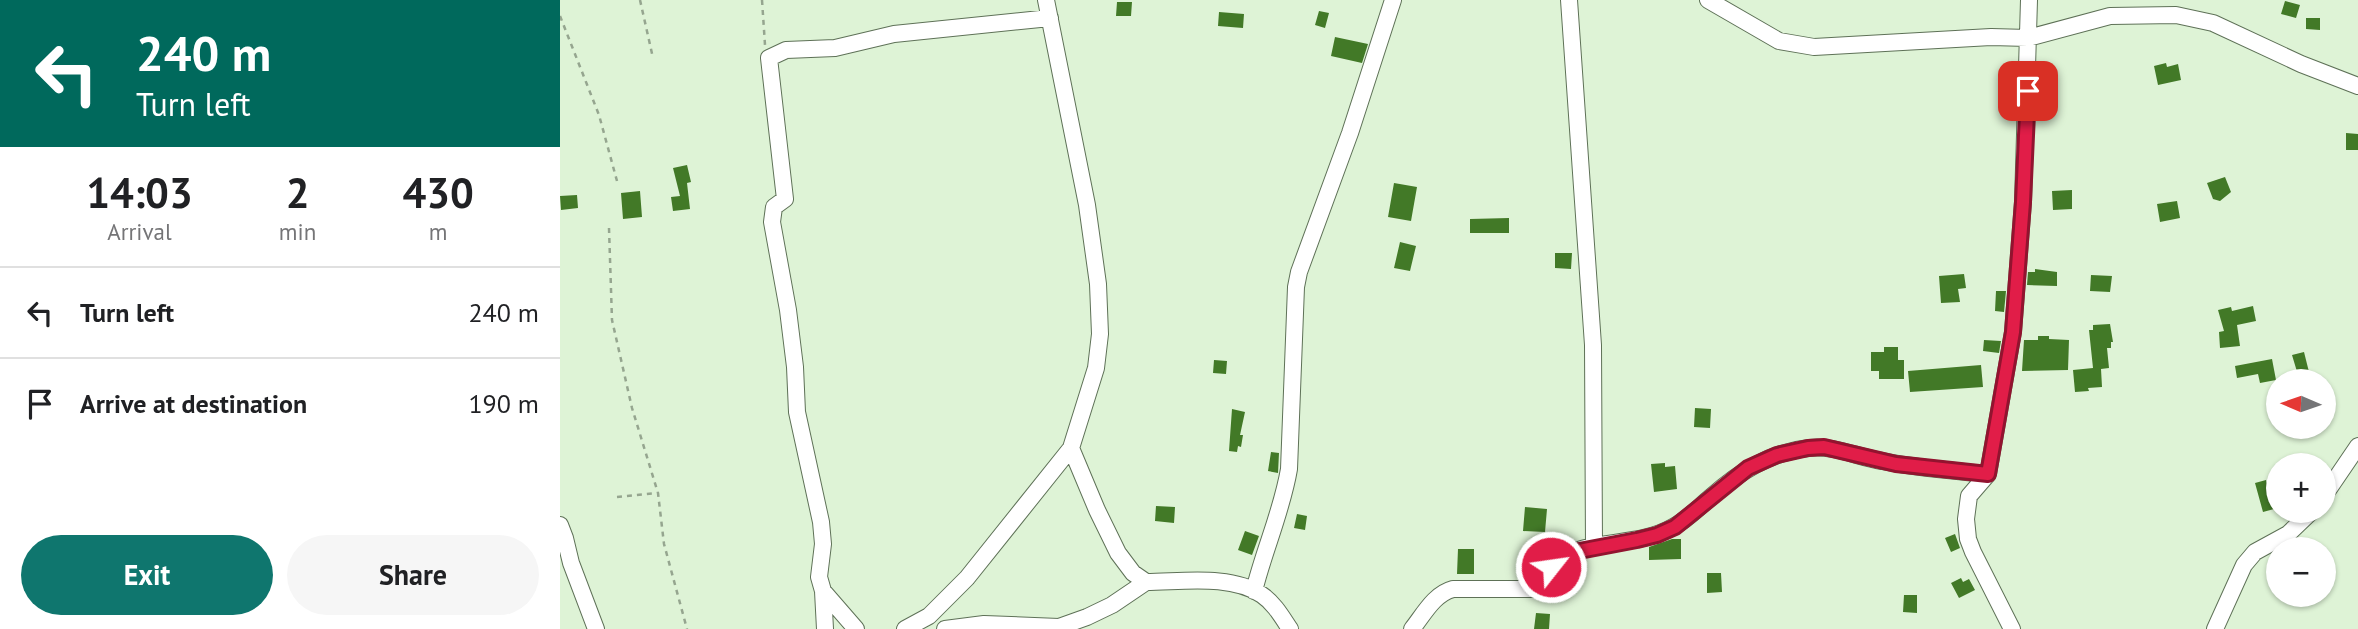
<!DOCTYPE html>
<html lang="en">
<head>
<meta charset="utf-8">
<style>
  :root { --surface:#fff; --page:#f6f6f6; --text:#202124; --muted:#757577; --line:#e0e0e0; --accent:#0f766e }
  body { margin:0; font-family:"PT Sans",sans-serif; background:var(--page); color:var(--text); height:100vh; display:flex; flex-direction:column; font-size:26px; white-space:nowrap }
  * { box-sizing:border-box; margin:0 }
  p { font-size:23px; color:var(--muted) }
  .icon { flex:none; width:38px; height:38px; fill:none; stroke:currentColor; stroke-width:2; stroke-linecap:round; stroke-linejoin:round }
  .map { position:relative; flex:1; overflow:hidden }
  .drawer { display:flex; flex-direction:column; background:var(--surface); width:560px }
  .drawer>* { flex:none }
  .top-card { background:#00695c; color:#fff; overflow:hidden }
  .needle { width:46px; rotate:272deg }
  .fabs { position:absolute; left:1706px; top:369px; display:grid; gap:14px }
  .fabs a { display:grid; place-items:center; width:70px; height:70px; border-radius:50%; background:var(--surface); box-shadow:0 2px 5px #0004; font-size:35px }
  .pin { position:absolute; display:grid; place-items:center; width:60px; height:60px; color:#fff; margin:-30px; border-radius:14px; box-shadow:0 4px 10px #0006 }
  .me { position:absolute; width:77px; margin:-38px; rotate:60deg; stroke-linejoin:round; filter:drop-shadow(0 0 5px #0008) }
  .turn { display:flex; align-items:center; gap:24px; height:147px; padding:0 21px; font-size:32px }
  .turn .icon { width:91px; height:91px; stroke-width:2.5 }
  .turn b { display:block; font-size:49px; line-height:60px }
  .eta { display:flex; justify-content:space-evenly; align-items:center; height:119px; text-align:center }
  .eta b { font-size:42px; font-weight:800; line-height:49px }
  .button { display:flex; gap:14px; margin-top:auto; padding:14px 21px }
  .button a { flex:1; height:80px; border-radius:42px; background:var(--accent); color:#fff; font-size:28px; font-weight:800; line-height:80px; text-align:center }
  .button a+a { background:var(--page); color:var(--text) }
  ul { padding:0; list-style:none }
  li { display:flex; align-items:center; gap:21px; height:91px; padding:0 21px; border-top:2px solid var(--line) }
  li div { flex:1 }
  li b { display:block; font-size:26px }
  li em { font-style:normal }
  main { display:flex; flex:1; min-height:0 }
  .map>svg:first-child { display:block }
  .building { fill:#427927 }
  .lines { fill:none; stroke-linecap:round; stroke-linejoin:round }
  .street-casing { stroke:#5e7157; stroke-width:18 }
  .path { stroke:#95a58f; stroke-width:2.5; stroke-dasharray:5 5; stroke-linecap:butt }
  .street { stroke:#fff; stroke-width:16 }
  .route-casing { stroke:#92132f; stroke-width:18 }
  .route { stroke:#e11d48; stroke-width:12 }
</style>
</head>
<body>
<main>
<section class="drawer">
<div class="top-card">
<div class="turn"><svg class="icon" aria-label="left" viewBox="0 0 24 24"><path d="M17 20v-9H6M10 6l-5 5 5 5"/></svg><div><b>240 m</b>Turn left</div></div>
</div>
<div class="eta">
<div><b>14:03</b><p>Arrival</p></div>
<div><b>2</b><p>min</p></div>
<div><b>430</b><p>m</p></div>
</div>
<ul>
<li><svg class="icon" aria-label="left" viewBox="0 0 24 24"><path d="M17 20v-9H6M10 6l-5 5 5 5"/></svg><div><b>Turn left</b></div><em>240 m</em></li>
<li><svg class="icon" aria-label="arrive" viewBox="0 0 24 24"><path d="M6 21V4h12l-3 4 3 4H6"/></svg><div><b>Arrive at destination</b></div><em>190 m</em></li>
</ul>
<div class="button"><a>Exit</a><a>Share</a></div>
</section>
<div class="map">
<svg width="1798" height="629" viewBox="0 0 1798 629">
  <rect width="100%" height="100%" fill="#def3d6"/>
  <!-- building -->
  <path class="building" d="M1725,1L1740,5L1736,18L1721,14Z
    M557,2H572L571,16H556Z
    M759,11L769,13L765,28L755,25Z
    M659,12L684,14L683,28L658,26Z
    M1746,18H1760V30L1746,29Z
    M775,37L808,44L802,63L771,56Z
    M1606,63L1607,67L1618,64L1621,80L1598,85L1594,66Z
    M1786,133L1798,134V150H1786Z
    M127,165L131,182L127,183L130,209L113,211L111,197L120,196L113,168Z
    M1665,177L1671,192L1660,201L1653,199L1647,183Z
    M834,183L857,187L851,221L828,217Z
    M1512,190V209L1493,210L1492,191Z
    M80,191L82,217L63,219L61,193Z
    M17,195L18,208L1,210L0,196Z
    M1617,201L1620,218L1600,222L1597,204Z
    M949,218V233H910V219Z
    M840,242L856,246L850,271L834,268Z
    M995,253H1012L1011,269L995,268Z
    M1475,269L1497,272V286L1467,285L1468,272H1475Z
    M1404,274L1406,288L1398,289L1400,302L1381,303L1379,276Z
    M1531,275L1552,276L1550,292L1530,291Z
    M1436,291H1446L1444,312L1435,311Z
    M1693,306L1696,321L1677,325L1680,346L1660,348L1659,332L1664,331L1658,310L1671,307L1672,311Z
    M1550,324L1553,342H1551V348H1547L1549,368L1541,369L1542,387L1528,388L1529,391L1515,392L1513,370L1533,368L1529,330H1533V325Z
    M1478,336H1489V339L1509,340L1508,370L1462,371L1464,340H1478Z
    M1424,340L1441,341L1439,353L1423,351Z
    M1324,347H1338V360H1344V379H1319V371H1311V352H1324Z
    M1744,352L1749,372L1738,375L1732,355Z
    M1712,359L1716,380L1700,383L1698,374L1677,378L1675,366Z
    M654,360L667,361L666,374L653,373Z
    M1421,365L1423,387L1350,392L1348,371Z
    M1135,408L1151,409L1150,428L1134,427Z
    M672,409L685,412L680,435H683L681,447L678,446L677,452L669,451Z
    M711,452L719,453L718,473L708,471Z
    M1105,463V467L1115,466L1117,489L1094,492L1091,464Z
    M1706,480L1714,509L1703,512L1695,483Z
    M596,506L615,507L614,523L595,521Z
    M965,507L987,509L985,532L963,531Z
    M737,514L747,516L745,530L734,528Z
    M685,531L699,536L692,555L678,550Z
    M1395,534L1400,548L1391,552L1385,538Z
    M1112,539H1121V559L1089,560V547Z
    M898,549H914V574H897Z
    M1147,573H1161L1162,592L1147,593Z
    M1401,578L1403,582L1409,579L1415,590L1399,598L1391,583Z
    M1344,595H1357V613L1343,612Z
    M976,613L990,614L989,629H974Z"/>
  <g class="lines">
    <defs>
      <path id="street" d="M486,0L527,205L538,284L540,334L536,368L511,448L537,510L558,553L573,573L586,582C622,582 671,574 702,595C714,603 722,617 730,629
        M1009,0L1033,345L1034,547
        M1148,0L1219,41L1254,47L1431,37L1468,38L1550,16L1616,15L1653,23L1741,64L1798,86
        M1764,496L1798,446
        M0,525L5,538L11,563L36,629
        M263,591L265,629
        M694,591C704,550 722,511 729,469L736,287L739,272L790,133L833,0
        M296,629L263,591L259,577L263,544L261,522L237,412L235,367L228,310L212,222L214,207L225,199L209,58L226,50L275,48L334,34L490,18
        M345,629L369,616L407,578L511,448
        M385,629L424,624L499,627L527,617L552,605L586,582
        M852,629C864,614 874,594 893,589H973C988,583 990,563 1006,555C1039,539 1080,546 1113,527C1127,520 1139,507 1151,497C1179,472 1210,452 1249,448C1274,445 1297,457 1322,461C1357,468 1392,471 1428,474
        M1452,629L1413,552L1408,539L1406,519L1409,496L1428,474L1453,332L1463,202L1469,0
        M1655,629L1684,565L1695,552L1728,534L1752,511"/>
    </defs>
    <!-- street casing -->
    <use href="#street" class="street-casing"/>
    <!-- path -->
    <path class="path" d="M80,0L93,58
      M202,0L205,45
      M0,16L39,115L57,181
      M49,228L52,320L72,408L98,493
      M57,497L98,493L104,544L127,629"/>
    <!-- street -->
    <use href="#street" class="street"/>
  </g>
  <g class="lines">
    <defs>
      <path id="route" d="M991,567L1004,556L1014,552L1077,540L1097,535L1115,527L1188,468L1217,455L1248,448L1264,447L1336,464L1428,474L1453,332L1463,202L1468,91"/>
    </defs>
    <!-- route casing -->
    <use href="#route" class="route-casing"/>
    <!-- route -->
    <use href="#route" class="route"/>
  </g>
</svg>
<div class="fabs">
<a><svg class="needle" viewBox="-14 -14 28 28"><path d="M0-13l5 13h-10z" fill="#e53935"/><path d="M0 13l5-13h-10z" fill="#757577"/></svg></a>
<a>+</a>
<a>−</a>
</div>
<div class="pin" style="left:1468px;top:91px;background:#d93025"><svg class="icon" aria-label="arrive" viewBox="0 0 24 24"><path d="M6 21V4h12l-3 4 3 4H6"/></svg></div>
<svg class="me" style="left:991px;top:567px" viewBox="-20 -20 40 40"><circle r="17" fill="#e11d48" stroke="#fff" stroke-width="3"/><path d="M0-11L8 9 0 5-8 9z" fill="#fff"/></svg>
</div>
</main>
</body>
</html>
